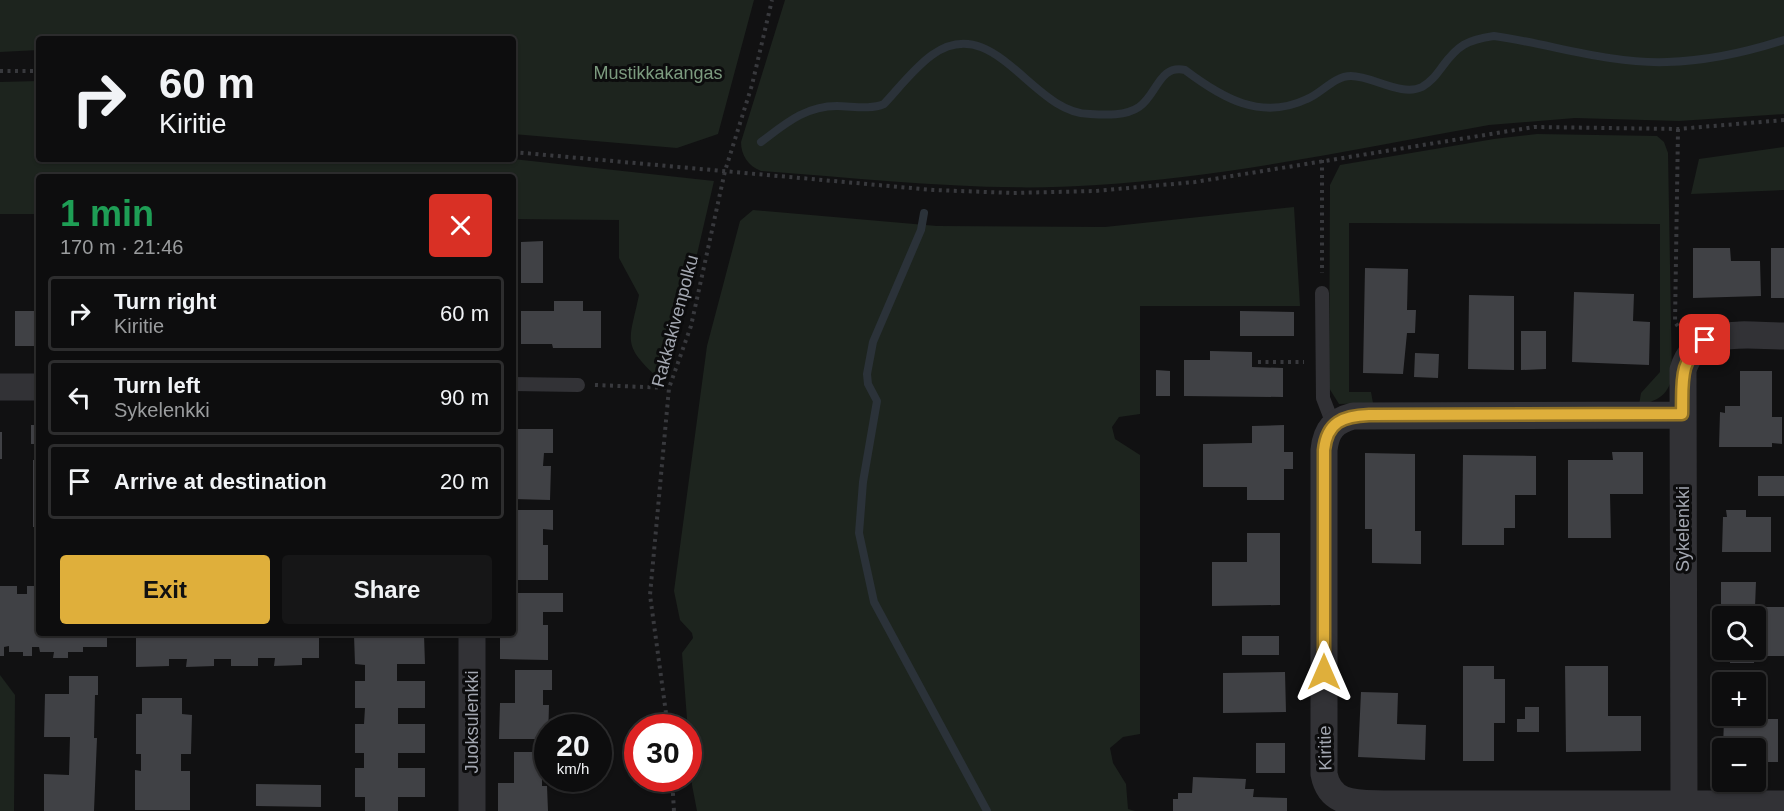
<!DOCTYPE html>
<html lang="en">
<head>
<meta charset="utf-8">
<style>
  :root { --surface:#0d0d0e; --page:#161617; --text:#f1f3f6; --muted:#9a9c9e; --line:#2d2d2e; --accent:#dfaf3b }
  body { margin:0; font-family:Arial,sans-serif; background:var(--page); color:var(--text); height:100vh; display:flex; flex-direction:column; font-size:22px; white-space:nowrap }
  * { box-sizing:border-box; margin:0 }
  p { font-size:20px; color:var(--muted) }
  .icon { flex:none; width:33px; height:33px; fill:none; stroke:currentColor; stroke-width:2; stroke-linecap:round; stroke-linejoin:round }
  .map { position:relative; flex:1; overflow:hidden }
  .side { position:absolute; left:36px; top:174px; width:480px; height:462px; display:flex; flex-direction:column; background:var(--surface); border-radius:6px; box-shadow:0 2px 4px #0004,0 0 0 2px var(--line) }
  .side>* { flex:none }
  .top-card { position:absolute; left:36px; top:36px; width:480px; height:126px; border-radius:6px; box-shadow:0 2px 4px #0004,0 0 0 2px var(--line); background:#0d0d0e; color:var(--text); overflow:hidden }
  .tools { position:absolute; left:1712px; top:606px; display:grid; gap:12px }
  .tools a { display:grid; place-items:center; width:54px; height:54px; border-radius:6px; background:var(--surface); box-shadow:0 2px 4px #0004,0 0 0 2px var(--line); font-size:30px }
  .speed { position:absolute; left:534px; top:714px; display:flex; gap:12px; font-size:30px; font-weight:700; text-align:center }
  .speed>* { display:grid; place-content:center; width:78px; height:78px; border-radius:50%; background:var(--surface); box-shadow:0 2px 4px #0004,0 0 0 2px var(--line); line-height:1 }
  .speed small { font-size:15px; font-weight:400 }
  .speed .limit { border:9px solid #d22; background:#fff; color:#111 }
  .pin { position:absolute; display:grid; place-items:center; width:51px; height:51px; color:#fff; margin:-26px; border-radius:12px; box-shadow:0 3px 9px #0006 }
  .me { position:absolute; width:66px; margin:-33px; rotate:0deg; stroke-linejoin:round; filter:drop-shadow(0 0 4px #0008) }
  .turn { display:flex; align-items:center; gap:21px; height:126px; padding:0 24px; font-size:27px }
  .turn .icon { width:78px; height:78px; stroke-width:2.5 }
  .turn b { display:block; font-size:42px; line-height:51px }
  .round { display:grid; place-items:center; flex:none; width:63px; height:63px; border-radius:6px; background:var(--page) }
  .head { display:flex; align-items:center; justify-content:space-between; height:102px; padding:0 24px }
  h1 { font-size:36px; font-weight:700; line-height:45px; color:#1e9e55 }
  .cta { display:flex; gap:12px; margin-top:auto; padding:12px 24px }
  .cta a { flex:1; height:69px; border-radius:6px; background:var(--accent); color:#111; font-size:24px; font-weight:700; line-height:69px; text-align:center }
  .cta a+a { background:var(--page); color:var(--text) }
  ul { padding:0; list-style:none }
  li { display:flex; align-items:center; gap:18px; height:75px; margin:0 12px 9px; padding:0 12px; border:3px solid var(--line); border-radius:6px }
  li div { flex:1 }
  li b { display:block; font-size:22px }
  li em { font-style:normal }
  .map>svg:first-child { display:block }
  .green { fill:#1d241e }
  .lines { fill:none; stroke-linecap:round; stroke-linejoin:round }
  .stream { stroke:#2b3239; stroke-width:8 }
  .building { fill:#404145 }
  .path { stroke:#38393d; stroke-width:4; stroke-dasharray:3 4.5; stroke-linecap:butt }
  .lane { stroke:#323236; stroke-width:14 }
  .street { stroke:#323236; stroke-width:27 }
  .route-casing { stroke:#917226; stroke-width:15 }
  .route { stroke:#dfaf3b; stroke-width:10 }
  .labels { text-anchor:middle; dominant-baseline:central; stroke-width:6; stroke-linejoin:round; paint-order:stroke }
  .park-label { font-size:18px; fill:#7c9b7f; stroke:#0c0c0d }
  .street-label { font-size:18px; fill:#a3a7b1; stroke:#0c0c0d }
</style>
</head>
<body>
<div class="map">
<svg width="1784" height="811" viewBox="0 0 1784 811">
  <rect width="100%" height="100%" fill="#111112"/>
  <!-- green -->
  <path class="green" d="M0,0H754L718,134L677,148L513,134V39H39V50L0,52Z
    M785,0H1784V114L1679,121L1575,118L1489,125C1359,148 1229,177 1097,185C986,193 872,179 761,171C748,166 741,155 741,142Z
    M39,81V159H513L714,181L676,345L660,380C621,344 629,343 639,295L619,258V220L513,219V177H39V214H0V82Z
    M1537,134L1657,136L1664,142L1668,153L1672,378C1667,396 1657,401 1639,405L1641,393L1660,372V224L1349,223V392H1371L1373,403L1339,404L1329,388L1330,185L1340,165L1494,139Z
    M1784,147V190L1691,194L1699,159Z
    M1294,207L1300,306H1140V414L1119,417L1112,427L1115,439L1140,455V734L1123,737L1110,748L1113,763L1126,784L1128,809L1135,811H697L692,785L682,653L693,638L692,633L680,620L674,591L707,346L740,221L753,210L937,226L1105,227Z
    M0,675L15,695L14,811H0Z"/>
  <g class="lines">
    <!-- stream -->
    <path class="stream" d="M761,142C785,124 805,106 837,106C852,106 870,110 884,104C899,88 914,68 932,55C995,10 1032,114 1090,114C1106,115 1126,116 1139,107C1157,95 1159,64 1185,70C1222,98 1261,121 1307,99C1322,93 1334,76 1351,76C1373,76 1401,97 1422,87C1431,82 1436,75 1442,67C1458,45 1467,40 1494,36C1551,44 1609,64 1667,62C1706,61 1747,52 1784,40
      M924,213L921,230L873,342L867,374L868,384L877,401L863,482L859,533L874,602L987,811"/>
  </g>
  <!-- building -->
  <path class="building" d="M543,241V283H521V242Z
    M1693,248H1730L1731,261H1760L1761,296L1693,298Z
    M1771,248H1784V298H1771Z
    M1365,268L1408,269L1407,310H1416L1415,333H1407L1403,374L1363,373Z
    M1574,292L1634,294L1633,321L1650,322L1649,365L1572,362Z
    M1469,295L1514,296V370L1468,369Z
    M554,301H583V311H601V348H553L552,344H521V311H554Z
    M15,311H39V346H15Z
    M1240,311L1294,312V336H1240Z
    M1521,331H1546V369L1521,370Z
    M1210,351L1252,352V367L1283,368V397L1184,396V360H1210Z
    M1415,353L1439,354L1438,378L1414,377Z
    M1156,370L1170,371V396H1156Z
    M1740,371H1772V417H1782V444L1772,443V447H1719L1720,412L1725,413V406H1740Z
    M31,425H39V444H31Z
    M1284,425V452H1293V469H1284V500H1247V487H1203V444L1252,443V426Z
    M516,429H553V453H544L543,466H551L550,500L513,499Z
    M0,432H2V459H0Z
    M1612,452H1643V494H1610L1611,538H1568V460H1613Z
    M1365,453L1415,454V531H1421V564L1372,563V529H1365Z
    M1463,455L1536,456V495H1515V528H1504V545H1462Z
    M33,460H39V527H33Z
    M1758,476H1784V496H1758Z
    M514,510H553V530L543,529V545H548V580H513Z
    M1726,510H1746V517H1771V552H1722L1723,517H1727Z
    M1247,533H1280V605L1212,606V562H1247Z
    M1721,582H1756L1755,607H1784V656H1754V663H1730L1729,650H1755V616H1721Z
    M0,586H17V594H27V586H39V633H107V647H83V652H68V658H53L54,652H40L39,647H32V656H23V652H9V646L4,647V656H0Z
    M514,593H563V612H543V625H548V660L500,659V633H513Z
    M136,633H319V658H302V665L274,666L275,658H258V666H231V659H214V666L186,667L187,659H169V666L136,667Z
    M363,633L424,635L425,664H397V681H425V708H398V724H425V753H398V768H425V797H398V811H365V797H355V768H364V753H355V724H364L365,708H355V681H365V665L355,664L354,635H363Z
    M1242,636H1279V655H1242Z
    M1463,666H1494V679H1505V723H1494V761H1463Z
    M1565,666H1608V716H1641V751L1566,752Z
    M515,670H552V690H543V705H549L548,739H499L500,703H515Z
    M1285,672L1286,712L1223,713V673Z
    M69,676H98V695H95L94,738H97L94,811H44V774L69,775L70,737H44L45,694H69Z
    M1361,692L1398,693L1397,724L1426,725L1425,760L1358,757Z
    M142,698H182V714L192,715L191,754H181V771H190V810H135V770L141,771V754H136V714H142Z
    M1525,707H1539V732H1517V719H1525Z
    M1755,707H1762V719H1778V762H1755V748H1723L1724,719L1755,716Z
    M1256,743H1285V773H1256Z
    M514,752H548V774H542V786H547L548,811H498V783H514Z
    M1193,777L1246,779L1245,789H1254L1253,797L1287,798V811H1173V799H1178V793H1192Z
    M256,784L321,785V807L256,806Z"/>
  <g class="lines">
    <!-- path -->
    <path class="path" d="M0,71H39
      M1678,129L1675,322L1679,328
      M513,152L933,190L1013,193L1095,191L1195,182L1534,127L1678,129L1784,120
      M1322,160V273
      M1258,362H1304
      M595,385L669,388
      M668,728L650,595L669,388L691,326L725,171L752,85L772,0
      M672,778L674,811"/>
    <!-- lane -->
    <path class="lane" d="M1322,293L1323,398L1333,424
      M513,384L578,385"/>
    <!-- street -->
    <path class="street" d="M0,387H39
      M1384,804C1358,803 1330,806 1324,774V450C1326,430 1334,421 1353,416L1682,415
      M1684,806L1683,370C1696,325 1747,336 1784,336
      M472,811V633
      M1384,811V804H1784"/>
  </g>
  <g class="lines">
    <defs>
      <path id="route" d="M1324,672V450C1327,422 1343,416 1369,415L1682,414C1683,382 1678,362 1705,340"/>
    </defs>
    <!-- route casing -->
    <use href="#route" class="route-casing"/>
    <!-- route -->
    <use href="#route" class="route"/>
  </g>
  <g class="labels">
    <!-- park labels -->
    <g class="park-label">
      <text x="658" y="73">Mustikkakangas</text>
    </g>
    <!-- street labels -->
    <g class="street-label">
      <text transform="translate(675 321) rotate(-75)">Rakkakivenpolku</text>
      <text transform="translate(1683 529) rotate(-90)">Sykelenkki</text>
      <text transform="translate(472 722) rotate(-90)">Juoksulenkki</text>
      <text transform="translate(1325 748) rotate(-91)">Kiritie</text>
    </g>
  </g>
</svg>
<div class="tools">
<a><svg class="icon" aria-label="search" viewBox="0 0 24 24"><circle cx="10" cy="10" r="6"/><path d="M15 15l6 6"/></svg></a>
<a>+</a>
<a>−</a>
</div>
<div class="speed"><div>20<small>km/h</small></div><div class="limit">30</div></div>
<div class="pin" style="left:1705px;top:340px;background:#d93025"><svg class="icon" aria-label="arrive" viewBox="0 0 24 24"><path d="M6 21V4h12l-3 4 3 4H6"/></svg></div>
<svg class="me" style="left:1324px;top:672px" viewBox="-20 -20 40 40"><path d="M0-17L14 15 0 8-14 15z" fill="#dfaf3b" stroke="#fff" stroke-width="4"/></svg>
<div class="top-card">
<div class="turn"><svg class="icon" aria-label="right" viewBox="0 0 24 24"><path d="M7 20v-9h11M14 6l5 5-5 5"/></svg><div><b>60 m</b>Kiritie</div></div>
</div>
<section class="side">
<div class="head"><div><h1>1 min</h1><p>170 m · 21:46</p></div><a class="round" style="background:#d93025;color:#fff"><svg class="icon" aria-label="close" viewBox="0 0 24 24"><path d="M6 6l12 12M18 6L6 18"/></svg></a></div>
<ul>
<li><svg class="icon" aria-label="right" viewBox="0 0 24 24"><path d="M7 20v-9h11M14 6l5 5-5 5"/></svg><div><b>Turn right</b><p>Kiritie</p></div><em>60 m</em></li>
<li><svg class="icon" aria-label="left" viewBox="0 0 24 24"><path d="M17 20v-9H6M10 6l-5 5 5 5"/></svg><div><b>Turn left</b><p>Sykelenkki</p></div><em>90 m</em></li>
<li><svg class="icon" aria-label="arrive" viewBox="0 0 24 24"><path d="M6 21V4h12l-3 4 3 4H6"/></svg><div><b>Arrive at destination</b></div><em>20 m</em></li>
</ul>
<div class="cta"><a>Exit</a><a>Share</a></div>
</section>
</div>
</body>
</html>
